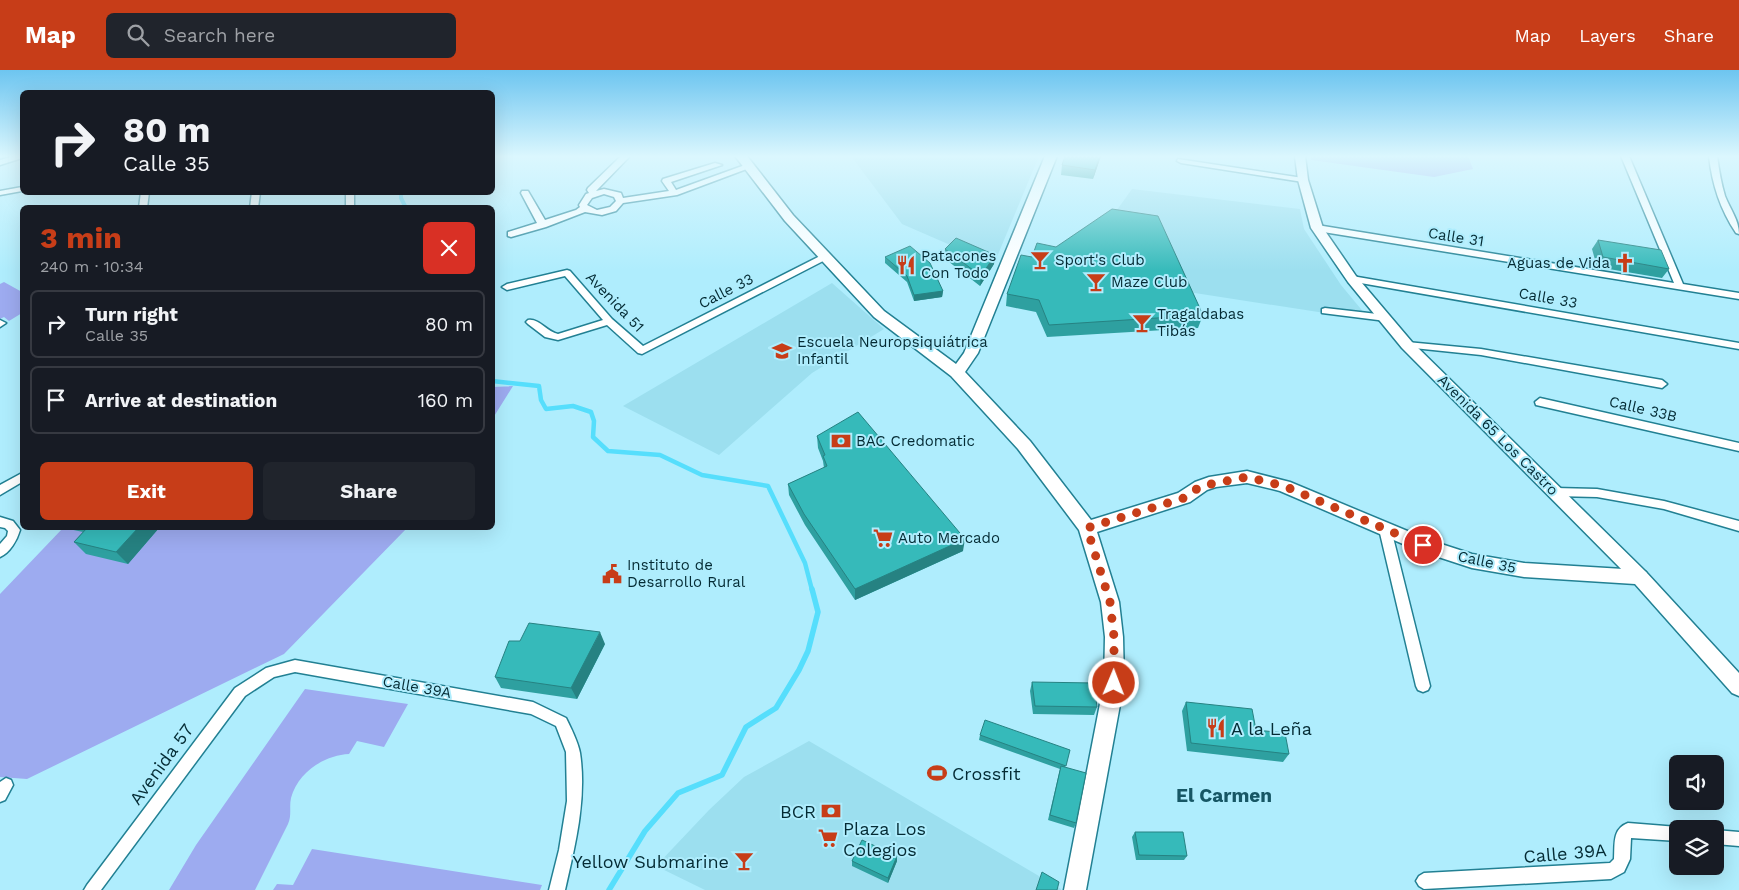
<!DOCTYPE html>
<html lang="en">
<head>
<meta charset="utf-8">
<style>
  :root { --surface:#171b24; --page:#20242c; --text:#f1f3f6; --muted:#9ea1a6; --line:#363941; --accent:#c73d18 }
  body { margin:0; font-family:"Work Sans",sans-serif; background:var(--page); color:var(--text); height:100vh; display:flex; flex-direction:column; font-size:19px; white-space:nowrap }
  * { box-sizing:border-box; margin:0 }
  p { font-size:16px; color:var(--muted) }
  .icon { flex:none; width:28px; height:28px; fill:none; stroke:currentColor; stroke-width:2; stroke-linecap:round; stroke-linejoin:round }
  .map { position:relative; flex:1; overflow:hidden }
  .details { position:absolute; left:20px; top:135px; width:475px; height:325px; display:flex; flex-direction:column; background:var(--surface); border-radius:8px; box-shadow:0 5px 20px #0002 }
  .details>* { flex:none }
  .top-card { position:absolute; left:20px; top:20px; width:475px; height:105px; border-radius:8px; box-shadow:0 5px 20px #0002; background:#171b24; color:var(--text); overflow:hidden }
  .buttons { position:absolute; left:1669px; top:685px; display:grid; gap:10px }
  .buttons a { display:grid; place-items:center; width:55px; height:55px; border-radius:8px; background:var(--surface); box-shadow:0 5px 20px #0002; font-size:25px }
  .pin { position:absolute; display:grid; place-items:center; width:42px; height:42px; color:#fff; margin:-21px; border:2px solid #fff; border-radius:50%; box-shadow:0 1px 5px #0007 }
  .me { position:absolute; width:55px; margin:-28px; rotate:1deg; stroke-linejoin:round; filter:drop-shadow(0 0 4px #0008) }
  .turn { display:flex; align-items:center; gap:18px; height:105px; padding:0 20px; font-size:22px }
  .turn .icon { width:65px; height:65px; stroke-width:2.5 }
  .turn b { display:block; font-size:35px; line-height:42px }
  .round { display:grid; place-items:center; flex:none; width:52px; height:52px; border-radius:8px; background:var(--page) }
  .summary { display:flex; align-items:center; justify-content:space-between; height:85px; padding:0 20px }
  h1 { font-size:30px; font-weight:700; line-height:38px; color:var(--accent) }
  .button { display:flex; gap:10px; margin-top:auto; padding:10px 20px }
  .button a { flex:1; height:58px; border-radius:8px; background:var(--accent); color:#fff; font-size:20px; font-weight:700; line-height:58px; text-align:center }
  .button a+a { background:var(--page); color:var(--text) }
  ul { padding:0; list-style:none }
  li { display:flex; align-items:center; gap:15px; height:68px; margin:0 10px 8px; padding:0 10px; border:2px solid var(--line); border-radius:8px }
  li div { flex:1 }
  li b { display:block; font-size:19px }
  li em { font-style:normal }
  header { display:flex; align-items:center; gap:30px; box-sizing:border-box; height:70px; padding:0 25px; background:var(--accent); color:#fff }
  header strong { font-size:24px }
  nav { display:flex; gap:28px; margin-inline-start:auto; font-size:18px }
  .search { width:350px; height:45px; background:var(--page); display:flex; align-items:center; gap:12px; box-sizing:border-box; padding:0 18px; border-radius:8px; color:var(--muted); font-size:19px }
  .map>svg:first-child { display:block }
  .built { fill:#9cdfef }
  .green { fill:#9dabf0 }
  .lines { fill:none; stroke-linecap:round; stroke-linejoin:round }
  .stream-far2 { stroke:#56defc; stroke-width:4 }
  .stream-far1 { stroke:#56defc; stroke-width:4.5 }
  .stream { stroke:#56defc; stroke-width:5.5 }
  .minor-casing { stroke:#228093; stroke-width:3 }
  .tertiary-casing { stroke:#228093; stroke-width:3 }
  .secondary-casing { stroke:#228093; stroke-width:3 }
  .minor { fill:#fff; fill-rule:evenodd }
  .tertiary { fill:#fff; fill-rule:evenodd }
  .secondary { fill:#fff; fill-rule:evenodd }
  .wall { fill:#2ea0a0 }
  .shaded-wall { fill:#268282 }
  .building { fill:#36baba; stroke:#268282 }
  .route { stroke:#c73d18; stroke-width:9; stroke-dasharray:0 16.2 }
  .labels { text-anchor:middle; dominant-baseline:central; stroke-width:4; stroke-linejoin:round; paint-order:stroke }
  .street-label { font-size:15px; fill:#042b34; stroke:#afedfd }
  .poi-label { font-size:15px; fill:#042b34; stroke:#afedfd; text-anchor:start }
  .near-poi-label { font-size:18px; fill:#042b34; stroke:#afedfd; text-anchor:start }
  .near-street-label { font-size:18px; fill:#042b34; stroke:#afedfd }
  .near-neighbourhood-label { font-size:19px; font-weight:bold; fill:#175765; stroke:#afedfd }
</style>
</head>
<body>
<header>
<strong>Map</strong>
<div class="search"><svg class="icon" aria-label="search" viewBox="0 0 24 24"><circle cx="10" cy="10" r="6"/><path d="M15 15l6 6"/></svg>Search here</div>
<nav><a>Map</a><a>Layers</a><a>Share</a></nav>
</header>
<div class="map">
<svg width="1739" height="820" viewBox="0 0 1739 820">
  <rect width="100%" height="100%" fill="#afedfd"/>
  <!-- built -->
  <path class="built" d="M851,86H1039L994,194L902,154Z
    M1132,119L1300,139L1304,159L1341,215L1370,250L1182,221L1109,151Z
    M832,213L884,259L812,303L719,385L623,336Z
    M809,671L1061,819V820H705L656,796L709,740L744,707Z"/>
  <!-- green -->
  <path class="green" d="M1311,86H1468L1473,99L1434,107L1311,90Z
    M4,212L22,222V243L9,251L4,247L0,249V214Z
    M513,316L493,348V317Z
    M63,458H407L284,584L27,709L0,707V524Z
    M305,619L408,634L384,677L357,671L349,684C325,685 298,702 291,728C289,737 292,745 288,754C277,776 266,798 255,820H169L196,775Z
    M312,779L542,815L540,820H273L277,814L293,815Z"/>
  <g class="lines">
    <!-- stream-far2 -->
    <path class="stream-far2" d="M401,122V128L406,138"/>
    <!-- stream-far1 -->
    <path class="stream-far1" d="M492,311L539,316L541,330L546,339L573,336L591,342L594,351L593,367L608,381L660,385L702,405L768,416L805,493L812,520"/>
    <!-- stream -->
    <path class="stream" d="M609,820L645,761L678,723L722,705L746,657L776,638L799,600L808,581L818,542L812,519"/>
    <defs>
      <path id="minor" d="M14,86H22V88L0,95V90Z
        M621,86H630L596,121L604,119L621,123L623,128L669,121L662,111L663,109L715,93L722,95L671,112L676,120L745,95L752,97L677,125L623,133L616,141L602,145L585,142L546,157L511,167L508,166V162L537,153L521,123L522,121H528L545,150L576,140L580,137L579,135L586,124L589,123L587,120L588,118ZM604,124L614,127L616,131L610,137L597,140L587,135L592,128Z
        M1621,86H1629L1683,214L1739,223V229L1317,161L1313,158L1317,155L1674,213Z
        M1709,86H1717C1719,100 1721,113 1725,126C1730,139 1739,150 1739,164L1736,163C1720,139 1712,114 1709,86Z
        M1178,89L1303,108L1307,110L1303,112L1181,93L1177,91Z
        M22,117V121L0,125V121Z
        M141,122H149L147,138H139Z
        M252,122H260L258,138H250Z
        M346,122H354V138H346Z
        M824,184L827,185V189L642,284L638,283L607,255L558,270L545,267L528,254L526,252L528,250C539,248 547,262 558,264L603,250L565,206L507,220L502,217L507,214L567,200L570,201L612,249L643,276Z
        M1352,206L1739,273V279L1349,211V207Z
        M1325,238L1386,245L1391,248L1386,251L1322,243V239Z
        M0,250L6,253L0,257Z
        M1407,272L1481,279L1662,310L1667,314L1662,318L1481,285L1404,277L1402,275Z
        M1540,328L1739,373V381L1536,335L1535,332Z
        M22,403V412L0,425V415Z
        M1555,418L1597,419L1664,431L1739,451V461L1664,439L1597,427L1555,426L1551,425L1549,422L1551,419Z
        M0,447L13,451L20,460C17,470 10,483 0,487V474L7,466L8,461L5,458L0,457Z
        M1385,454L1389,456L1391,459L1430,616L1428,620L1423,622L1418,620L1416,616L1379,459L1381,456Z
        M295,590L533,632L566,648C571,658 578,672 580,683C587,729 575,776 565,820H549L559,780L567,731L566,682L556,656L531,644L295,602L274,607L245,626L101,820H84L87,815L235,618L266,598Z
        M6,708L11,710L13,715L5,730L0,732V712Z
        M1628,753L1678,757L1683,759H1678V771L1631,768L1630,789L1624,802L1611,809L1424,819L1419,816L1416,811L1419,806L1424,803L1610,793L1614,789C1615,774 1612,759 1628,753Z
        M1715,760L1739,762V776L1715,774Z"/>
      <path id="tertiary" d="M1295,86H1305L1308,110L1323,158L1356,206L1412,272L1646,502L1648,507L1646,512L1640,514L1634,512L1402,278L1348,212L1311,158L1298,110Z"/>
      <path id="secondary" d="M735,86H747L793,145L884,241L956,294L964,283L1045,86H1057L978,283L965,302L1030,371L1091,450L1178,423L1195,412L1209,407L1247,401L1290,412L1429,470L1472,484L1524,493L1640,500L1646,502L1739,603V626L1732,623L1635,514L1524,507L1472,498L1417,480L1280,421L1247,413L1216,417L1207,420L1190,432L1097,462L1119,532L1123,567L1124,613L1086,820H1064L1104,613L1105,567L1101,532L1079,460L1018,379L951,306L874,247L785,151Z"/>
    </defs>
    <!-- minor casing -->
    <use href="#minor" class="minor-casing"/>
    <!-- tertiary casing -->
    <use href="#tertiary" class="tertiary-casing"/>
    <!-- secondary casing -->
    <use href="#secondary" class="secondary-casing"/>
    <!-- minor -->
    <use href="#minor" class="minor"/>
    <!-- tertiary -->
    <use href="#tertiary" class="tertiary"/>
    <!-- secondary -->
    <use href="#secondary" class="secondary"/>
  </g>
  <!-- wall -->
  <path class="wall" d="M1101,86L1093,109L1061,105L1062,95Z
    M1598,170L1669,199L1662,208L1597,197L1592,179Z
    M945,179L994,194L980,216L944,188Z
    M885,187L943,221L942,227L914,231L907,212L885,193Z
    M1007,224L1203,245L1198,258L1047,267L1036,242L1006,236Z
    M817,366L963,481L855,530L805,455L789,425L788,414L824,398L823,391L818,378Z
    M64,458H159L128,494L86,484L74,472L83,462Z
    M605,574L577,629L501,618L495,607Z
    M1032,612L1097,637L1094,645L1033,644L1030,621Z
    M1186,632L1289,684L1283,692L1187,681L1182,641Z
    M980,665L1070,680L1065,697L1076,753L1074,758L1048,750L1060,699L979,670Z
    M1135,762L1187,786L1184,790H1136L1132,767Z
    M852,791H897L888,813L852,796Z"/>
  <!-- shaded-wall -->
  <path class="shaded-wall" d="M1100,86H1101L1093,109L1095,100Z
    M995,185L994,194L980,216L981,206Z
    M943,221L942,227L914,231V225Z
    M138,458H159L128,494L116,482Z
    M965,469L963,481L855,530V519Z
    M600,562L605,574L577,629L571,618Z
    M897,786V791L888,813V808Z"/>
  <!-- building -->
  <path class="building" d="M1065,86H1100L1095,100L1062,95Z
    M1112,139L1158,146L1203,245L1049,255L1039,230L1007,224L1021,185L1032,187L1037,173L1056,177Z
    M956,168L995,185L981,206L945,179Z
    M1598,170L1661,180L1669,199L1603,187Z
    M910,176L930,193L943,221L914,225L907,206L885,187Z
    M858,342L965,469L855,519L804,444L788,414L827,396L823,386L825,385L817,366Z
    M87,458H138L116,482L74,472Z
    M529,553L600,562L571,618L495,607L509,571H520Z
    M1032,612L1094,613L1097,637L1035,636Z
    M1186,632L1252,639L1256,660L1285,663L1289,684L1191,673Z
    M985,650L1070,680L1066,696L980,665Z
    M1061,696L1086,703L1076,753L1050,745Z
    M1135,762H1183L1187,786L1139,785Z
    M862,770L897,786L888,808L852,791Z
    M1042,802L1059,812L1057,820H1036Z"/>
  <!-- sky -->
  <linearGradient id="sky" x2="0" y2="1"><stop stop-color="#6dc5f0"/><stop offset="0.43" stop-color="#dbf7fe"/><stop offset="1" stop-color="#dbf7fe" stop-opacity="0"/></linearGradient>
  <rect width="1739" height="201" fill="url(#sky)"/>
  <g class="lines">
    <!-- route -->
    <path class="route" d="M1114,613V567L1110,532L1087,458L1184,428L1201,416L1247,407L1284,416L1423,475"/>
  </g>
  <!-- icons -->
  <defs>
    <symbol id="bar-bare" viewBox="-9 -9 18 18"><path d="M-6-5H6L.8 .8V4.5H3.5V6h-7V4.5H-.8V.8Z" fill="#c73d18" stroke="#afedfd" stroke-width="2.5" paint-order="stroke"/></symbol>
    <symbol id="church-bare" viewBox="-9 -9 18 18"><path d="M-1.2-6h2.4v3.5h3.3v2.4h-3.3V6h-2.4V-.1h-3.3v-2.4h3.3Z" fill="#c73d18" stroke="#afedfd" stroke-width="2.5" paint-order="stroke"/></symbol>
    <symbol id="restaurant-bare" viewBox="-9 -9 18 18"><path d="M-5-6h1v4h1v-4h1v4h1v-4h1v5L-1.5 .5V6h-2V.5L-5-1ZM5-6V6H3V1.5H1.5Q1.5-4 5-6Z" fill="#c73d18" stroke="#afedfd" stroke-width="2.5" paint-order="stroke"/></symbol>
    <symbol id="school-bare" viewBox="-9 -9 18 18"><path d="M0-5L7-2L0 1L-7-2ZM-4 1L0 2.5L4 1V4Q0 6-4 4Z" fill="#c73d18" stroke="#afedfd" stroke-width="2.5" paint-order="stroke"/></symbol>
    <symbol id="bank-bare" viewBox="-9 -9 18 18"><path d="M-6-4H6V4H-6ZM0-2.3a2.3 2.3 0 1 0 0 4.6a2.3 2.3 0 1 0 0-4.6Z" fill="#c73d18" stroke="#afedfd" stroke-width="2.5" paint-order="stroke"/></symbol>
    <symbol id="supermarket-bare" viewBox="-9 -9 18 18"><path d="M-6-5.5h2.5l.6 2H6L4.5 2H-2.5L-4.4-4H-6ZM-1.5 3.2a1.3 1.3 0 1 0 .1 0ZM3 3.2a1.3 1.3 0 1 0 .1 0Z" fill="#c73d18" stroke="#afedfd" stroke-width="2.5" paint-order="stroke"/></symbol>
    <symbol id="civic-bare" viewBox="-9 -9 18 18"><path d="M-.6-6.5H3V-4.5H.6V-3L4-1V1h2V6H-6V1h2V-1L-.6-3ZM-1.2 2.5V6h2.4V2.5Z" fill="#c73d18" stroke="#afedfd" stroke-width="2.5" paint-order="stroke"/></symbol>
    <symbol id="stadium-bare" viewBox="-9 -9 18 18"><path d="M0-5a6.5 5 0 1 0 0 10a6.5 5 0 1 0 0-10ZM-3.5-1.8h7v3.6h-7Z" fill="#c73d18" stroke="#afedfd" stroke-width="2.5" paint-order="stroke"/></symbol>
  </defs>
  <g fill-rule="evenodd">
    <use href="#bar-bare" x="1026" y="176" width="28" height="28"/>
    <use href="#church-bare" x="1611" y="179" width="28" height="28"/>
    <use href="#restaurant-bare" x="892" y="181" width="28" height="28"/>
    <use href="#bar-bare" x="1082" y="198" width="28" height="28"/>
    <use href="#bar-bare" x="1128" y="239" width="28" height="28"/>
    <use href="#school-bare" x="768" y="267" width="28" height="28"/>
    <use href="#bank-bare" x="827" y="357" width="28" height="28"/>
    <use href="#supermarket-bare" x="869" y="454" width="28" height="28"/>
    <use href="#civic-bare" x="598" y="490" width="28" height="28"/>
    <use href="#restaurant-bare" x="1202" y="644" width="28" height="28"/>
    <use href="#stadium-bare" x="923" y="689" width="28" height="28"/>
    <use href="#bank-bare" x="817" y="727" width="28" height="28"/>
    <use href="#supermarket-bare" x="814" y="754" width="28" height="28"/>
    <use href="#bar-bare" x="730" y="777" width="28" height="28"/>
  </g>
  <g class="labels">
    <!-- street labels -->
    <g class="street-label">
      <text transform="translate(1456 167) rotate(9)">Calle 31</text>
      <text transform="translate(726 221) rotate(-27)">Calle 33</text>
      <text transform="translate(1548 228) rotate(10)">Calle 33</text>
      <text transform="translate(615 232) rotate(46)">Avenida 51</text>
      <text transform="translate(1643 339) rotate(13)">Calle 33B</text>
      <text transform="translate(1498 365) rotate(45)">Avenida 65 Los Castro</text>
      <text transform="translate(1487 492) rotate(12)">Calle 35</text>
      <text transform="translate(417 617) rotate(10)">Calle 39A</text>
    </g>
    <!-- poi labels -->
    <g class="poi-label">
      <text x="921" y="186">Patacones<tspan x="921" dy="17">Con Todo</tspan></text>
      <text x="1055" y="190">Sport's Club</text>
      <text x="1610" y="193" text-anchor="end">Aguas de Vida</text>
      <text x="1111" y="212">Maze Club</text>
      <text x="1157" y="244">Tragaldabas<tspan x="1157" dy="17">Tibás</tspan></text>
      <text x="797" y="272">Escuela Neuropsiquiátrica<tspan x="797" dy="17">Infantil</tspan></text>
      <text x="856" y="371">BAC Credomatic</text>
      <text x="898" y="468">Auto Mercado</text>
      <text x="627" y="495">Instituto de<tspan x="627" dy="17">Desarrollo Rural</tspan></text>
    </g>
    <!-- near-poi labels -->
    <g class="near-poi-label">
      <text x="1231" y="658">A la Leña</text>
      <text x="952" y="703">Crossfit</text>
      <text x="816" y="741" text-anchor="end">BCR</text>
      <text x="843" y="758">Plaza Los<tspan x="843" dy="21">Colegios</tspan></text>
      <text x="729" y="791" text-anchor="end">Yellow Submarine</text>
    </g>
    <!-- near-street labels -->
    <g class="near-street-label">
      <text transform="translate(161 694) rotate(-54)">Avenida 57</text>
      <text transform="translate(1565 783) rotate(-5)">Calle 39A</text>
    </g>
    <!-- near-neighbourhood labels -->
    <g class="near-neighbourhood-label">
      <text x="1224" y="725">El Carmen</text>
    </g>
  </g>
</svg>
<div class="buttons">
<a><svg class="icon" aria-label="sound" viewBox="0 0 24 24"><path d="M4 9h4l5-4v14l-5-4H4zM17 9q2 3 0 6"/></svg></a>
<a><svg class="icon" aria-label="layers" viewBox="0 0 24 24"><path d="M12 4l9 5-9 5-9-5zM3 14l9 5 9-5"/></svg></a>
</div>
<div class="pin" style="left:1423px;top:475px;background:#d93025"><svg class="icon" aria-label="arrive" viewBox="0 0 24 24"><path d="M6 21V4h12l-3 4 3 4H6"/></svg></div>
<svg class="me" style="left:1114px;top:613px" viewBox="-20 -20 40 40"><circle r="17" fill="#c73d18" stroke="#fff" stroke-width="3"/><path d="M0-11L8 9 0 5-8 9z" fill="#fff"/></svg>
<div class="top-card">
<div class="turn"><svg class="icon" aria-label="right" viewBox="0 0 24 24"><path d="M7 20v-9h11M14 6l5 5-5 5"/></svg><div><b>80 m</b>Calle 35</div></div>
</div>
<section class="details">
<div class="summary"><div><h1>3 min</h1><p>240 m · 10:34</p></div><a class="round" style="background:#d93025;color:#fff"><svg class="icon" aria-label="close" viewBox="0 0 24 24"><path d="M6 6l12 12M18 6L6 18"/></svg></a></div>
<ul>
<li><svg class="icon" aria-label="right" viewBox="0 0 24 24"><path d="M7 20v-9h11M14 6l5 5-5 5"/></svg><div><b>Turn right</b><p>Calle 35</p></div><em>80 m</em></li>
<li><svg class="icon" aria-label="arrive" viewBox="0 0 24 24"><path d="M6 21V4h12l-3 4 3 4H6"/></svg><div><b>Arrive at destination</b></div><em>160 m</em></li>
</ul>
<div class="button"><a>Exit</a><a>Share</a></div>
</section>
</div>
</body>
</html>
